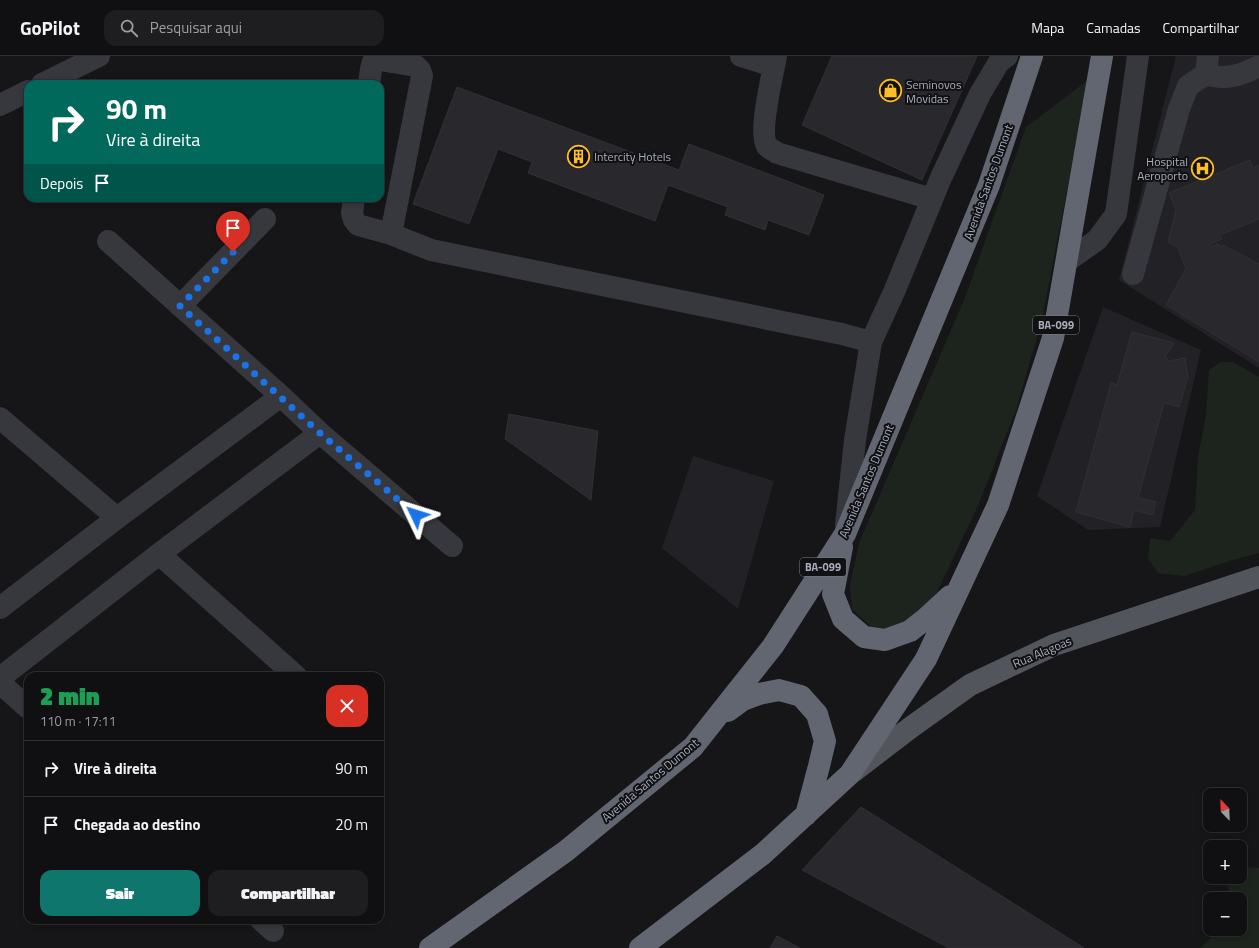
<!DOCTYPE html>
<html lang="pt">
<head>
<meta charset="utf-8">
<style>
  :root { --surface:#101013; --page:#1e1e21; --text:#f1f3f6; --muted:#9c9da0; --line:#303033; --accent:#0f766e }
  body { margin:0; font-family:"Titillium Web",sans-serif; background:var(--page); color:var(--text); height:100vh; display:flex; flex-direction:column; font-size:15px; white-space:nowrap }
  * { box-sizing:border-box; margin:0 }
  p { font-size:13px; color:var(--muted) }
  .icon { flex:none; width:22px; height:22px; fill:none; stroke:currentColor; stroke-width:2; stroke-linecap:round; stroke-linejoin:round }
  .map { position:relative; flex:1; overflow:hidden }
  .sheet { position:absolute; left:24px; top:616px; width:360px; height:252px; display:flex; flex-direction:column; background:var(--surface); border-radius:12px; box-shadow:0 2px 6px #0003,0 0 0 1px var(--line) }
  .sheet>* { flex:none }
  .top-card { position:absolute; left:24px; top:24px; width:360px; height:122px; border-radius:12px; box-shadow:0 2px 6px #0003,0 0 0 1px var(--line); background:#00695c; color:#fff; overflow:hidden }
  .needle { width:26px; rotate:337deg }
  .controls { position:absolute; left:1203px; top:732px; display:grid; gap:8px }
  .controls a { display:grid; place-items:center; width:44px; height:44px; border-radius:8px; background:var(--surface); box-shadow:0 2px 6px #0003,0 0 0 1px var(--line); font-size:20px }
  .pin { position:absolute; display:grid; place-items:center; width:34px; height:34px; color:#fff; margin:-41px -17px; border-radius:50% 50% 50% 0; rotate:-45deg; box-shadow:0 0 4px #0007 }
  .pin .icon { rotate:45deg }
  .me { position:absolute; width:44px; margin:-22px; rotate:311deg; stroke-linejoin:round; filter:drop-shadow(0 0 3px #0008) }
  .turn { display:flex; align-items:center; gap:14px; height:84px; padding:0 16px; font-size:18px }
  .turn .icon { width:52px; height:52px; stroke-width:2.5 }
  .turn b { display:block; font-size:28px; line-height:34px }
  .then { display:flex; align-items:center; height:38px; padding:0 16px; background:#0003; gap:8px; font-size:15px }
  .round { display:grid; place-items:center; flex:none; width:42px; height:42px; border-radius:12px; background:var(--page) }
  .overview { display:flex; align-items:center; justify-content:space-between; height:68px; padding:0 16px }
  h1 { font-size:24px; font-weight:800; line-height:30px; color:#1e9e55 }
  .cta { display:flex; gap:8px; margin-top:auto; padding:8px 16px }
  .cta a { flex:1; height:46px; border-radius:12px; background:var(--accent); color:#fff; font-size:16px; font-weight:800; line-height:46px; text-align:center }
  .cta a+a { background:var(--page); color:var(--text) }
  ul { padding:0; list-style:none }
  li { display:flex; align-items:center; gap:12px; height:56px; padding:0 16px; border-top:1px solid var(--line) }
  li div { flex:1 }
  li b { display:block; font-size:15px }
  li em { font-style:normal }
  header { display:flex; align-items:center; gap:24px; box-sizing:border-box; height:56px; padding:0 20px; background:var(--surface); border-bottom:1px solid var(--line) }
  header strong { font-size:19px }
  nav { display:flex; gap:22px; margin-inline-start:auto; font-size:14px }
  .search { width:280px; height:36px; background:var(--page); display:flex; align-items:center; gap:10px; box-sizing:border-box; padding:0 14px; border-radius:12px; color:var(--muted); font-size:15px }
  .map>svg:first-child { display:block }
  .built { fill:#222226 }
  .green { fill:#1c241d }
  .building { fill:#29292d; stroke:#303035 }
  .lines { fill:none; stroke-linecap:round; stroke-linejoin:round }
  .minor { stroke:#37383e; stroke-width:22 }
  .major { stroke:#53555d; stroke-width:22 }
  .highway { stroke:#626670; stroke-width:22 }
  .route { stroke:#1a73e8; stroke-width:7; stroke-dasharray:0 12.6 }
  .labels { text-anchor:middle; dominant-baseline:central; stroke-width:4; stroke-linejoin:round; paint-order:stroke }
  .shield { fill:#111114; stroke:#7a7e88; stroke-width:1 }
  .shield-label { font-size:11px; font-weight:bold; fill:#a7acba }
  .poi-label { font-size:12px; fill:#a7acba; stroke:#111114; text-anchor:start }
  .street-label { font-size:12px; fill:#a7acba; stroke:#111114 }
</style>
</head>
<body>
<header>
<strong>GoPilot</strong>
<div class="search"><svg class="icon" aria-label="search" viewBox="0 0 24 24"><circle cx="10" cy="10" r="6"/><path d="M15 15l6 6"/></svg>Pesquisar aqui</div>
<nav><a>Mapa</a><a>Camadas</a><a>Compartilhar</a></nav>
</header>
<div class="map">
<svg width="1259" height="892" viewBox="0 0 1259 892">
  <rect width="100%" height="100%" fill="#161619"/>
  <!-- built -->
  <path class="built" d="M1176,0H1259V312L1119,224Z
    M1103,251L1201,294L1160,471L1088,474L1037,440Z
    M693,400L774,425L738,553L662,492Z"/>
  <!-- green -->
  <path class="green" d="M1088,24L1042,264L1016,354L977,452L937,536L913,564L892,572H872L852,553L850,529L859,487L964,244L1026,71Z
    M1221,306H1233L1259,321V497L1236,503L1185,520L1158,517L1148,502L1150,482L1170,485L1195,454L1198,401L1206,358L1209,314Z
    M1244,811L1259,812V892H1200L1220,873H1240V843H1230L1227,821H1240V813Z"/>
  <!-- building -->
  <path class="building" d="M832,0H977L922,124L802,69Z
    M457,31L679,114L689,88L824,139L809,179L768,164L765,174L725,159L728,151L668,129L655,165L528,117L532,106L498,93L469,168L413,148Z
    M1250,104L1253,112L1259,109V163L1220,179L1222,183L1208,189L1209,191L1218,188L1221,191L1223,189L1259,208V306L1166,249L1186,213L1178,192L1168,186L1176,154L1169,137Z
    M1132,276L1174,287L1165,301L1169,305L1185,302L1188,321L1179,351L1164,347L1138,442L1156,446L1153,459L1134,454L1130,471L1076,456L1111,327L1117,329Z
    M509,358L598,375L591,444L505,383Z
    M861,751L1084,892H949L802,814Z
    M777,880L800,892H770Z"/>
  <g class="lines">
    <!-- minor -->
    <path class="minor" d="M741,0L774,10
      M776,0C773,18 758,76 767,90C769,93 775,95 777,97L932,143
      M1206,18C1225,25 1241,19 1259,10
      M42,28L99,0
      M369,28L371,13L373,6L380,4L416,10L420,14L422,20L391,178
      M0,49L28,35
      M354,142L352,157L354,164L358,169L391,178L431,194L842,278L871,286
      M108,185L281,340L320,377L452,490
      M1067,205L1097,184L1116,158L1138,0
      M1133,218L1179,53L1188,30L1206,18L1208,0
      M180,250L265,163
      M0,362L117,462
      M846,469L855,384L871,286L894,236L940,124L980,38L999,6L1007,0
      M159,498L296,620
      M0,552L117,462L281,340
      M0,622L159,498L320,377
      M0,627L28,652
      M261,864L273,875"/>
    <!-- major -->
    <path class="major" d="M854,715L910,672L970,629L1054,589L1259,521"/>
    <!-- highway -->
    <path class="highway" d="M842,491L833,538L843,563L864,581L885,584L910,575L924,564L950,540
      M728,655L743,644L759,638L779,634L801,640L817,658L825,685L819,710L806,759
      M430,892L566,795L693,691L773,590L845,478L989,129L1032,0
      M640,892L763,798L850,718L926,603L998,449L1053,282L1102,0"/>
  </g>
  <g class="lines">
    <!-- route -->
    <path class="route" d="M233,196L180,250L320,377L416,459"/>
  </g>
  <!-- icons -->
  <defs>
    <symbol id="shop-ring" viewBox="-11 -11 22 22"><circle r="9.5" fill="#111114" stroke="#ffbd28" stroke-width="1.5"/><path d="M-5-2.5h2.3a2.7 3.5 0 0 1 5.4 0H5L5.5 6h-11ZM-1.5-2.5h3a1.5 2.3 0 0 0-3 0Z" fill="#ffbd28"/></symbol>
    <symbol id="building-ring" viewBox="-11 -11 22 22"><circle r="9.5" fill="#111114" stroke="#ffbd28" stroke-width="1.5"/><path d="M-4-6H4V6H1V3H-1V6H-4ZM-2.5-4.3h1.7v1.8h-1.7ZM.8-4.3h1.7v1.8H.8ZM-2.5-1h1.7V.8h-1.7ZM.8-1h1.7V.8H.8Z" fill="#ffbd28"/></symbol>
    <symbol id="hospital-ring" viewBox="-11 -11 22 22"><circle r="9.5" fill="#111114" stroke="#ffbd28" stroke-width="1.5"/><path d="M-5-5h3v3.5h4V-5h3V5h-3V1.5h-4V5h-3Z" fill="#ffbd28"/></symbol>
  </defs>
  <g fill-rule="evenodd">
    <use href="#shop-ring" x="878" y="22" width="25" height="25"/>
    <use href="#building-ring" x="566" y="88" width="25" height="25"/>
    <use href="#hospital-ring" x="1190" y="100" width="25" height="25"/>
  </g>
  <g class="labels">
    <!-- shield labels -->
    <g class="shield">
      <rect x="1033" y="260" width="46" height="18" rx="3"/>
      <rect x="800" y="502" width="46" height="18" rx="3"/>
    </g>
    <g class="shield-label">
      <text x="1056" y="269">BA-099</text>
      <text x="823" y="511">BA-099</text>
    </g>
    <!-- poi labels -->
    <g class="poi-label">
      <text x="906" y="28">Seminovos<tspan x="906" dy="14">Movidas</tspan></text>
      <text x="594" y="100">Intercity Hotels</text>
      <text x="1188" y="105" text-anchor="end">Hospital<tspan x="1188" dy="14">Aeroporto</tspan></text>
    </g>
    <!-- street labels -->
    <g class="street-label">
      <text transform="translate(988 126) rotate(-70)">Avenida Santos Dumont</text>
      <text transform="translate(866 425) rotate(-67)">Avenida Santos Dumont</text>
      <text transform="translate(1042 596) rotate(-23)">Rua Alagoas</text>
      <text transform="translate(650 724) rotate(-40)">Avenida Santos Dumont</text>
    </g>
  </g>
</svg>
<div class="controls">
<a><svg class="needle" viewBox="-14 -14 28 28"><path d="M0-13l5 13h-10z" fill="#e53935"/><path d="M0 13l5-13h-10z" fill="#9c9da0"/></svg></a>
<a>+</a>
<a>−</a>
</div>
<div class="pin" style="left:233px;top:196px;background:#d93025"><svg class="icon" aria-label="arrive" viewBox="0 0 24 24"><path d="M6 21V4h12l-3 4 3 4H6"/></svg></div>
<svg class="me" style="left:416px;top:459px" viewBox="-20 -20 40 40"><path d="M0-17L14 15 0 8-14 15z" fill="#1a73e8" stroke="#fff" stroke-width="4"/></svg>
<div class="top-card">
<div class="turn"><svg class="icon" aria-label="right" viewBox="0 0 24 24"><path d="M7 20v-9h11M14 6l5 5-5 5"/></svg><div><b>90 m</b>Vire à direita</div></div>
<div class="then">Depois<svg class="icon" aria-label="arrive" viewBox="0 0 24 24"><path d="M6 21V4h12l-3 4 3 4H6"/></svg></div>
</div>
<section class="sheet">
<div class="overview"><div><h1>2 min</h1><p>110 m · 17:11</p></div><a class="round" style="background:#d93025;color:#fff"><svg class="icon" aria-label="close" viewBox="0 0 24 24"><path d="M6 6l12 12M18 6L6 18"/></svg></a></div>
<ul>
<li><svg class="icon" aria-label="right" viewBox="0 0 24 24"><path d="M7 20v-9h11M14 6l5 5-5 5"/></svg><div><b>Vire à direita</b></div><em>90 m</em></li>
<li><svg class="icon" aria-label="arrive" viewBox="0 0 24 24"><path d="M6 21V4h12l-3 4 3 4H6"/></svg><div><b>Chegada ao destino</b></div><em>20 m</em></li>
</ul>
<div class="cta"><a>Sair</a><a>Compartilhar</a></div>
</section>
</div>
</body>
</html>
